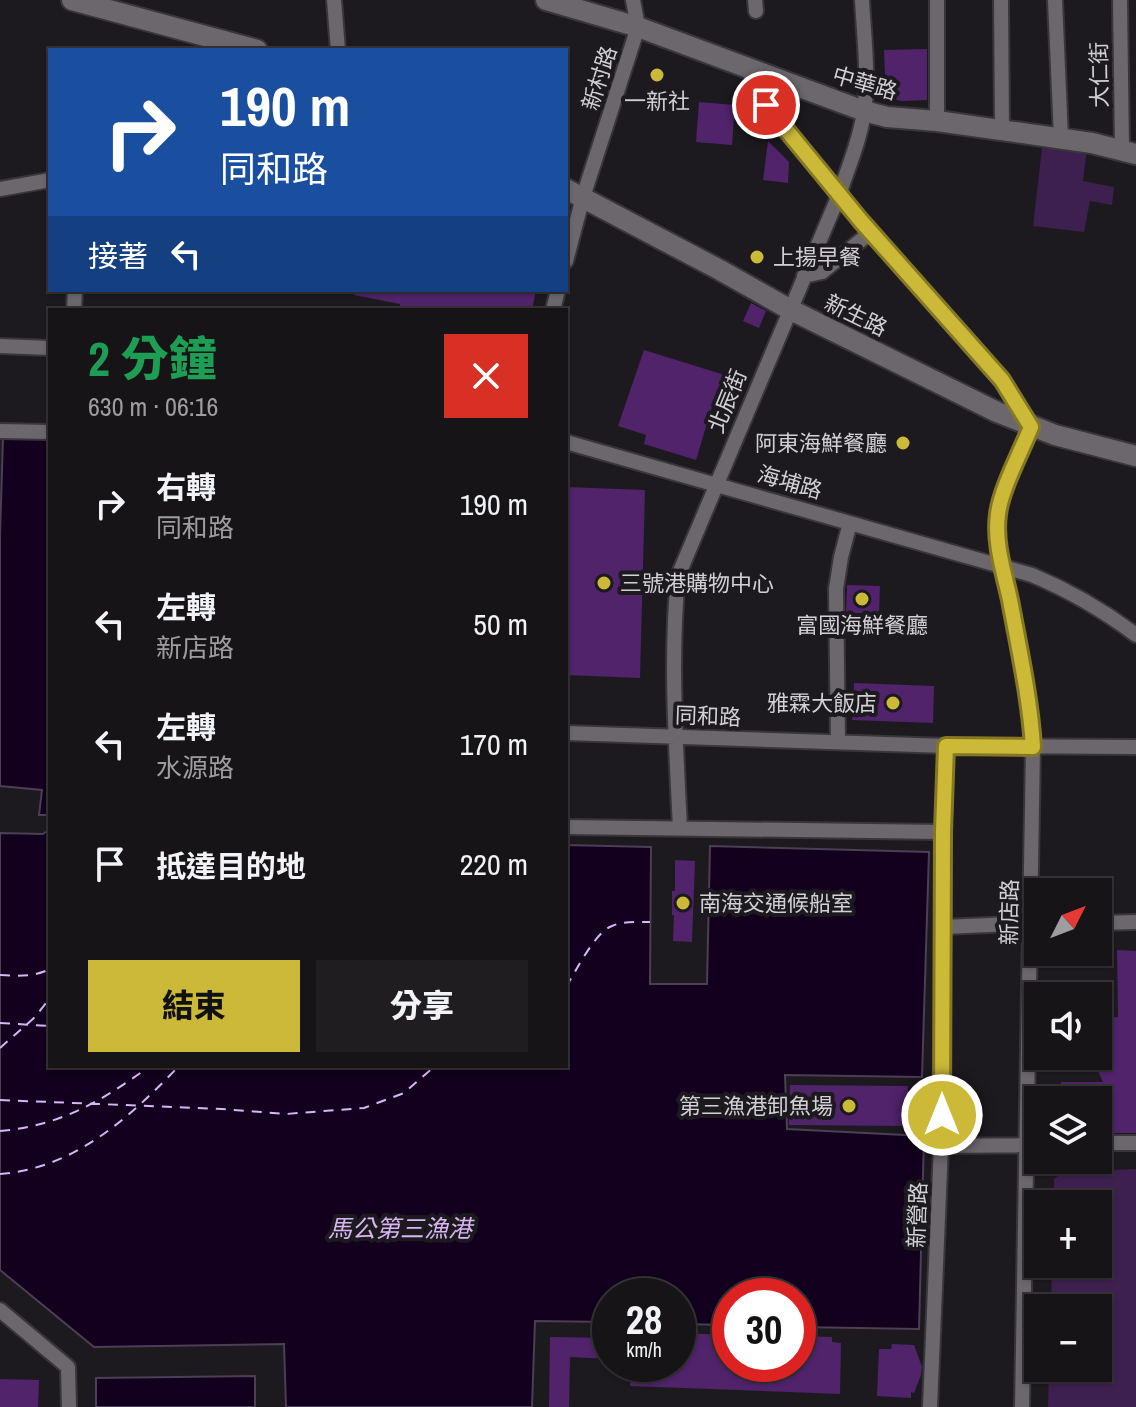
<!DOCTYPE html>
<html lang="zh-TW">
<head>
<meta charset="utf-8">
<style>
  :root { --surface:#161417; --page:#1f1d20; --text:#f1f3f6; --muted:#9e9ea1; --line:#353336; --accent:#ccb938 }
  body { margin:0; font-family:"Archivo Narrow","Noto Sans TC",sans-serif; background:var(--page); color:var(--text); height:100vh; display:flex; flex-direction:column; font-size:30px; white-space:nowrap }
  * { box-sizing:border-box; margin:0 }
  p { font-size:26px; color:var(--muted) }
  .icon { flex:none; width:44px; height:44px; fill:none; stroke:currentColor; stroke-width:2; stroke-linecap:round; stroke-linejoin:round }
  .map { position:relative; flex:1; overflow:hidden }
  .side { position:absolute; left:48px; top:308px; width:520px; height:760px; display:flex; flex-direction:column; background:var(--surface); border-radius:0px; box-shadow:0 2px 6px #0004,0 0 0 2px var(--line) }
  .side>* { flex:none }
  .hud { position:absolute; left:48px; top:48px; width:520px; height:244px; border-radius:0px; box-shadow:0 2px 6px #0004,0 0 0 2px var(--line); background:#1a4fa0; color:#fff; overflow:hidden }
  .needle { width:52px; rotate:48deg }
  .buttons { position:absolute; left:1024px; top:878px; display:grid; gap:16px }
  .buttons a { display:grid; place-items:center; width:88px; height:88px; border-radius:0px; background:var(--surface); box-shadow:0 2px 6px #0004,0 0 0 2px var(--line); font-size:40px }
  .speed { position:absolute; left:592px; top:1278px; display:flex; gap:16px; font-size:40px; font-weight:700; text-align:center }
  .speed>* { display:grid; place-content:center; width:104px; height:104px; border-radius:50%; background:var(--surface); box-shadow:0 2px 6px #0004,0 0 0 2px var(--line); line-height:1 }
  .speed small { font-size:20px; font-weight:400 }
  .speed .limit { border:12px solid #d22; background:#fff; color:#111 }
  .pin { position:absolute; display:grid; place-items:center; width:68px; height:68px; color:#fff; margin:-34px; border:4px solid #fff; border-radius:50%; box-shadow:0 2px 8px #0007 }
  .me { position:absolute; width:88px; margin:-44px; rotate:0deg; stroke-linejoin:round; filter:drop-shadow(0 0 6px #0008) }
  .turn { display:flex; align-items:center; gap:28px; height:168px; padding:0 40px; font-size:36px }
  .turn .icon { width:104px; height:104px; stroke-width:2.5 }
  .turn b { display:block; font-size:56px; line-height:68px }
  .then { display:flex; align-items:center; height:76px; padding:0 40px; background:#0003; gap:16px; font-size:30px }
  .round { display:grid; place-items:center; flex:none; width:84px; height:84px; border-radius:0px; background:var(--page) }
  .summary { display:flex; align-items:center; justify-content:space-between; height:136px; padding:0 40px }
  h1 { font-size:48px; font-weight:800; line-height:60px; color:#1e9e55 }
  .cta { display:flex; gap:16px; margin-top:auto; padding:16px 40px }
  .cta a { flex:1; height:92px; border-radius:0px; background:var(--accent); color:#111; font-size:32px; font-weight:800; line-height:92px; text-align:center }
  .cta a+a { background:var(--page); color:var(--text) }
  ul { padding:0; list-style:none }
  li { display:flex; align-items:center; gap:24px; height:120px; padding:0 40px }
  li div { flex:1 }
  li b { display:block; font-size:30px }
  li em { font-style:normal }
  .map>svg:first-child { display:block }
  .green { fill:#3d204f }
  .water { fill:#12001e; stroke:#4c3e55; stroke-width:2 }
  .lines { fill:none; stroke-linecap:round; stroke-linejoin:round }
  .ferry { stroke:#d9b6f3; stroke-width:2; stroke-dasharray:10 8; stroke-linecap:butt }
  .building { fill:#50236b }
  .street-casing { stroke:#38363a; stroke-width:18 }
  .secondary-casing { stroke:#38363a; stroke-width:24 }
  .street { stroke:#6b676d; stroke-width:14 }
  .secondary { stroke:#6b676d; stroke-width:20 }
  .route-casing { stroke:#857824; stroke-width:20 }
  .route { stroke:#ccb938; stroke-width:14 }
  .poi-dot { fill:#ccb938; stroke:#1d1a1f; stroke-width:3 }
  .labels { text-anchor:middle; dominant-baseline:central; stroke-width:8; stroke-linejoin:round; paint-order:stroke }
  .street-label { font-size:22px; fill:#d2d0d4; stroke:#1d1a1f }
  .poi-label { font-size:22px; fill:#d2d0d4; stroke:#1d1a1f; text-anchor:start }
  .water-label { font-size:24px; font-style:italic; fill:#d9b6f3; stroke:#1d1a1f }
</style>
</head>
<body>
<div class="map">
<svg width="1136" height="1407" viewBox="0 0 1136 1407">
  <rect width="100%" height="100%" fill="#1d1a1f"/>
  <!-- green -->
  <path class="green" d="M1043,140L1087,147L1083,181L1114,187L1112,205L1090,201L1084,232L1033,226Z
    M1136,1169V1407H1048L1049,1368H1098V1308H1051L1052,1264H1098V1204H1054V1179L1063,1172Z"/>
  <!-- water -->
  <path class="water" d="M3,438L50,439V815H39L42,790L0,786V535Z
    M50,829V1066H566V845L651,847L650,984H707L710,846L929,852L922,1077L785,1075L787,1129L924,1136L919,1329L798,1327V1296H730V1325L678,1324V1296H610V1322L535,1321L532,1407H286L284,1344L94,1347L0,1270V833L43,834Z
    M255,1376V1407H96V1378Z"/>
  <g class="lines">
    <!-- ferry -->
    <path class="ferry" d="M0,975C17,976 34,977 50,969
      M566,987C576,971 595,932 612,926C623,921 637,922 650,922
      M0,1023L50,1026
      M0,1048L35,1017L50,998
      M0,1100L222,1109L286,1114L364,1108L404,1093L435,1066
      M0,1131C60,1126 102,1101 150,1066
      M0,1174C75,1168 129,1118 179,1066"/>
  </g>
  <!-- building -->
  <path class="building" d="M927,49V100L901,101L886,97L884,50Z
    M699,102L735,105L732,145L696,142Z
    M768,141L789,162L788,183L763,180Z
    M354,290H536L532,310H399L400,304L354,295Z
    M751,303L766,311L759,328L743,321Z
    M644,350L728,376L721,399L715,397L696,460L644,444L646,435L618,426Z
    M566,487L645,490L640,678L566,675Z
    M847,585L880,586L879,614L846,613Z
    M854,683L934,686L933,723L852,720Z
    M675,860L695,861L692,942L673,941L674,915H672V891H675Z
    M1117,950L1136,951V1133H1098V1100H1061V1082H1103L1096,1067V1056H1098V1040L1100,1032L1107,1018L1118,1017Z
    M790,1085L908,1086L907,1126L789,1125Z
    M678,1333L730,1335V1364H798V1336L832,1337V1342L841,1343L840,1394L630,1386L632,1364H678Z
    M550,1337L610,1338V1359L570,1357L569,1407H549Z
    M892,1344L914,1345L922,1367L921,1375L914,1393L911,1392V1398L877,1396L879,1349H891Z
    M0,1379L39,1380L38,1407H0Z"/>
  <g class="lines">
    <defs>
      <path id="street" d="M334,0L338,50
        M755,0L756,11
        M1001,0L1002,130
        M1055,0L1061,138
        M1120,0L1122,149
        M747,68L766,105L861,221L1002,380L1031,427C1021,452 1002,489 998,514C994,543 1004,572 1010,600C1019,649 1030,698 1033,747L1022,1407
        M937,121V0
        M0,189L50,180
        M566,261L583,197L638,27L633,0
        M804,276L822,272L871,232
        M74,310L75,290
        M553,310L558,290
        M0,346L50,348
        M0,431L50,432
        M566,442L1032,575C1070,591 1103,610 1136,635
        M566,733L946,746L1136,747
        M838,742L836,589L841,557L850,523
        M566,827L943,832
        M680,828C676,744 670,660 678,576L839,195C848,168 860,140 864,112C869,76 864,36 862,0
        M1098,923L1136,922
        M943,927L1038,923
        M1098,1143H1136
        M941,1146L1038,1145
        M0,1310L68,1367L69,1407
        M930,1407L941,1146L943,832L946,746"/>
      <path id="secondary" d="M72,0L257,50
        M546,0L638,27L864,111L887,117L937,121L1092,143L1136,154
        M566,189L720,270L789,309L997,412L1055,435L1136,456"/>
    </defs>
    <!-- street casing -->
    <use href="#street" class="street-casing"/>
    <!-- secondary casing -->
    <use href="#secondary" class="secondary-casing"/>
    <!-- street -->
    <use href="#street" class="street"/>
    <!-- secondary -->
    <use href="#secondary" class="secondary"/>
  </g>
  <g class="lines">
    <defs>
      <path id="route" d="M766,105L861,221L1002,380L1031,427C1021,452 1001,489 998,514C994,543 1004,572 1010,600C1019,649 1030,698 1033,747L946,746L943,832L942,1115"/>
    </defs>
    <!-- route casing -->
    <use href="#route" class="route-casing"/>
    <!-- route -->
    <use href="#route" class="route"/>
  </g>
  <!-- markers -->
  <g class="poi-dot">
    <circle cx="657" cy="75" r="8"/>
    <circle cx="757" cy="257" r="8"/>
    <circle cx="903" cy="443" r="8"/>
    <circle cx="604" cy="583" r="8"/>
    <circle cx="862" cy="599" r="8"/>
    <circle cx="893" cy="703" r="8"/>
    <circle cx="683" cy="903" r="8"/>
    <circle cx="849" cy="1106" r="8"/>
  </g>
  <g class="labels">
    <!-- street labels -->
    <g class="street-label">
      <text transform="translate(1099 75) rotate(-91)">大仁街</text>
      <text transform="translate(599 78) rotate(-72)">新村路</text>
      <text transform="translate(865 83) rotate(16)">中華路</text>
      <text transform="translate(856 315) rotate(26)">新生路</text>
      <text transform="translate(727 401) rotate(-68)">北辰街</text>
      <text transform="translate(790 482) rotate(16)">海埔路</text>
      <text transform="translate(708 716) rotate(2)">同和路</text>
      <text transform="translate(1009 912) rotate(-89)">新店路</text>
      <text transform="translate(917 1215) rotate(-88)">新營路</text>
    </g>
    <!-- poi labels -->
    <g class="poi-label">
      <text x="657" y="101" text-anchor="middle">一新社</text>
      <text x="773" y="257">上揚早餐</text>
      <text x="887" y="443" text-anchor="end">阿東海鮮餐廳</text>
      <text x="620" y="583">三號港購物中心</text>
      <text x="862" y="625" text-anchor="middle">富國海鮮餐廳</text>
      <text x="877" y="703" text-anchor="end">雅霖大飯店</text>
      <text x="699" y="903">南海交通候船室</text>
      <text x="833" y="1106" text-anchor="end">第三漁港卸魚場</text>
    </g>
    <!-- water labels -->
    <g class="water-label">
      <text x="400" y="1228">馬公第三漁港</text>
    </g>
  </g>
</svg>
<div class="buttons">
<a><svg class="needle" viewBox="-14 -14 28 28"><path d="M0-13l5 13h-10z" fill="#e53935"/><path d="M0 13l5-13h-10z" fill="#9e9ea1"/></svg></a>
<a><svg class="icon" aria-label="sound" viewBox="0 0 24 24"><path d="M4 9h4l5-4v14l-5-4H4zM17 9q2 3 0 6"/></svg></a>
<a><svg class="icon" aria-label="layers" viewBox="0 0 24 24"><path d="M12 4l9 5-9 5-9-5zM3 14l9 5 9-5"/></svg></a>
<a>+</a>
<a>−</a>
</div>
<div class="speed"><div>28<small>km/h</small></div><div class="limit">30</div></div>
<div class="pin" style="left:766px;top:105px;background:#d93025"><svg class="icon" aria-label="arrive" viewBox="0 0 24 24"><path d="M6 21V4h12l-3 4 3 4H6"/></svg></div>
<svg class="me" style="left:942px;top:1115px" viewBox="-20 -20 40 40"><circle r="17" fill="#ccb938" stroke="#fff" stroke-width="3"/><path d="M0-11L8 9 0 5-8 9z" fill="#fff"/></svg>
<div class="hud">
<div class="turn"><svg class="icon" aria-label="right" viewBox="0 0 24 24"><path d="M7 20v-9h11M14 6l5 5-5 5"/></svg><div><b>190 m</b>同和路</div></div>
<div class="then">接著<svg class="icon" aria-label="left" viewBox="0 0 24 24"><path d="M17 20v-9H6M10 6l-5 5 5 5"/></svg></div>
</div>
<section class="side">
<div class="summary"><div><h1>2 分鐘</h1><p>630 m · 06:16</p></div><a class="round" style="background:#d93025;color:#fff"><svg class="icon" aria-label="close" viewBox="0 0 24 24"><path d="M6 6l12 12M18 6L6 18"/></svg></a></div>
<ul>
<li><svg class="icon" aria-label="right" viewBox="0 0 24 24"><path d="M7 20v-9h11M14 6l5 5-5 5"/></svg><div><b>右轉</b><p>同和路</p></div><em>190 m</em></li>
<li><svg class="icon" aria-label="left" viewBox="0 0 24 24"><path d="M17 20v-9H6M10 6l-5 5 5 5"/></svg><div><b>左轉</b><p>新店路</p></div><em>50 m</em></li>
<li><svg class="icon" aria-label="left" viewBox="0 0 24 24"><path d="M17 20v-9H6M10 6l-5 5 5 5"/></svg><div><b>左轉</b><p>水源路</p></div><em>170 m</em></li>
<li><svg class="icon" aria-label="arrive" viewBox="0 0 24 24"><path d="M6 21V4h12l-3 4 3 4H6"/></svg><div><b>抵達目的地</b></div><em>220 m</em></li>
</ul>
<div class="cta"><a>結束</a><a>分享</a></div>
</section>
</div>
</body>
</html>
